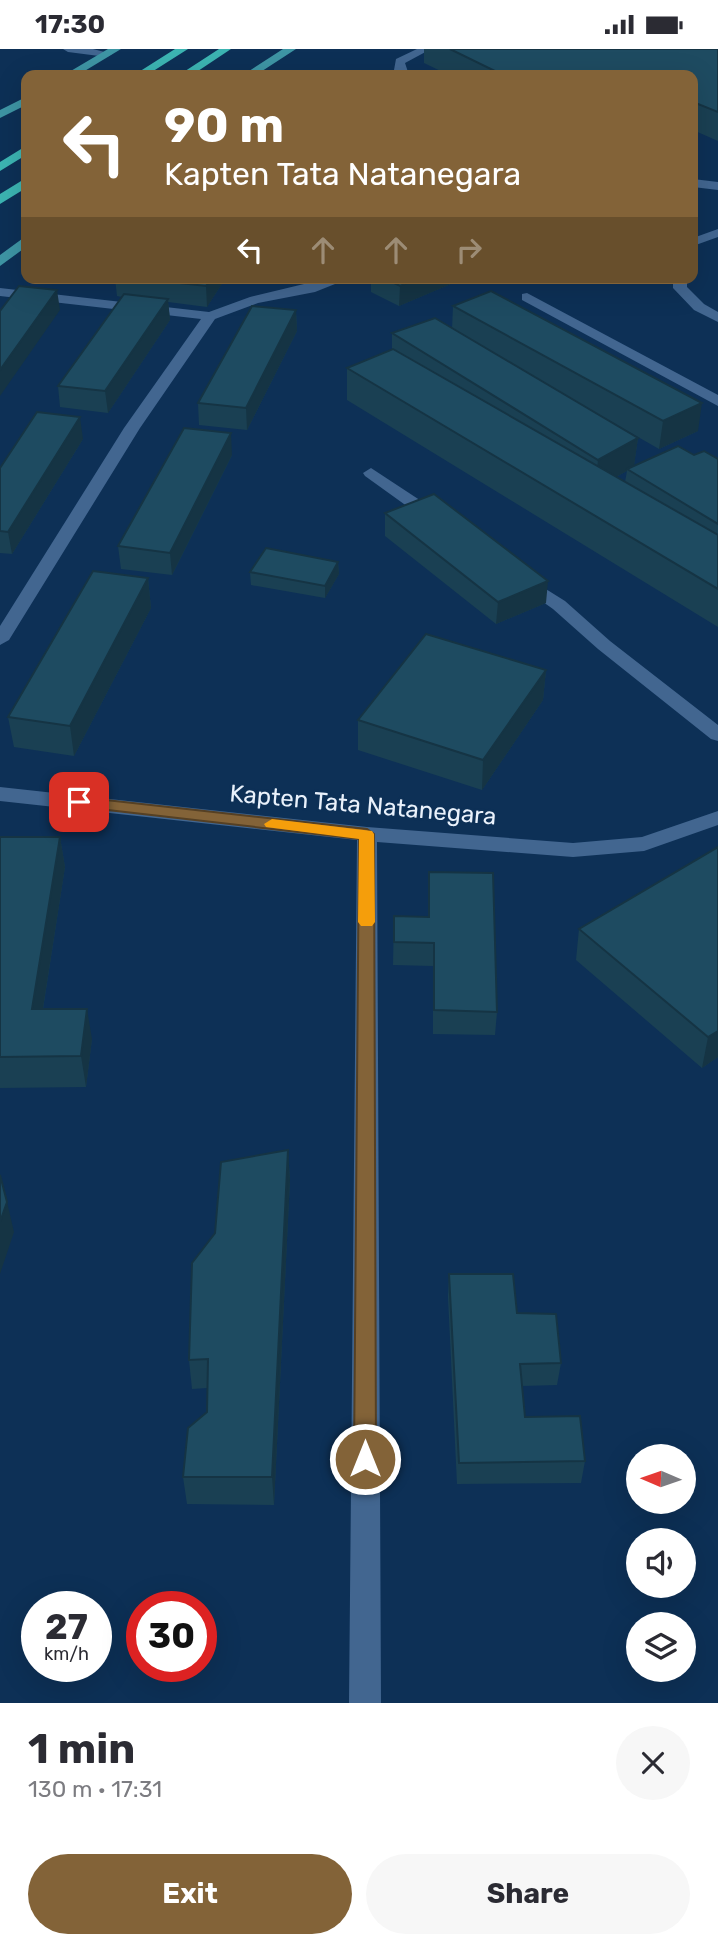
<!DOCTYPE html>
<html lang="en">
<head>
<meta charset="utf-8">
<style>
  :root { --surface:#fff; --page:#f7f7f7; --text:#2b2b33; --muted:#7c7c81; --accent:#836338 }
  body { margin:0; font-family:Rubik,sans-serif; background:var(--page); color:var(--text); height:100vh; display:flex; flex-direction:column; font-size:26px; white-space:nowrap }
  * { box-sizing:border-box; margin:0 }
  p { font-size:23px; color:var(--muted) }
  .icon { flex:none; width:38px; height:38px; fill:none; stroke:currentColor; stroke-width:2; stroke-linecap:round; stroke-linejoin:round }
  .map { position:relative; height:1654px; overflow:hidden }
  .sheet { display:flex; flex-direction:column; background:var(--surface); flex:1 }
  .sheet>* { flex:none }
  .guide { position:absolute; left:21px; top:21px; width:677px; height:214px; border-radius:14px; box-shadow:0 7px 28px #0002; background:#836338; color:#fff; overflow:hidden }
  .needle { width:46px; rotate:272deg }
  .tools { position:absolute; left:626px; top:1395px; display:grid; gap:14px }
  .tools a { display:grid; place-items:center; width:70px; height:70px; border-radius:50%; background:var(--surface); box-shadow:0 7px 28px #0002; font-size:35px }
  .speed { position:absolute; left:21px; top:1542px; display:flex; gap:14px; font-size:35px; font-weight:700; text-align:center }
  .speed>* { display:grid; place-content:center; width:91px; height:91px; border-radius:50%; background:var(--surface); box-shadow:0 7px 28px #0002; line-height:1 }
  .speed small { font-size:18px; font-weight:400 }
  .speed .limit { border:10px solid #d22; background:#fff; color:#111 }
  .pin { position:absolute; display:grid; place-items:center; width:60px; height:60px; color:#fff; margin:-30px; border-radius:14px; box-shadow:0 4px 10px #0006 }
  .me { position:absolute; width:77px; margin:-38px; rotate:0deg; stroke-linejoin:round; filter:drop-shadow(0 0 5px #0008) }
  .turn { display:flex; align-items:center; gap:24px; height:147px; padding:0 28px; font-size:32px }
  .turn .icon { width:91px; height:91px; stroke-width:2.5 }
  .turn b { display:block; font-size:49px; line-height:60px }
  .lanes { display:flex; align-items:center; height:66px; padding:0 28px; background:#0003; justify-content:center; gap:35px; direction:ltr }
  .lanes .off { opacity:.35 }
  .round { display:grid; place-items:center; flex:none; width:74px; height:74px; border-radius:37px; background:var(--page) }
  .headline { display:flex; align-items:center; justify-content:space-between; height:119px; padding:0 28px }
  h1 { font-size:42px; font-weight:700; line-height:52px }
  .button { display:flex; gap:14px; margin-top:auto; padding:14px 28px }
  .button a { flex:1; height:80px; border-radius:42px; background:var(--accent); color:#fff; font-size:28px; font-weight:700; line-height:80px; text-align:center }
  .button a+a { background:var(--page); color:var(--text) }
  .status { display:flex; justify-content:space-between; align-items:center; height:49px; padding:0 35px; background:var(--surface); direction:ltr }
  .status svg { height:19px; fill:currentColor }
  .map>svg:first-child { display:block }
  .lines { fill:none; stroke-linecap:round; stroke-linejoin:round }
  .minor { fill:#426690; fill-rule:evenodd }
  .major { fill:#3e95a4; fill-rule:evenodd }
  .highway { fill:#3cb4b2; fill-rule:evenodd }
  .wall { fill:#1a4053; fill-rule:evenodd }
  .shaded-wall { fill:#153444 }
  .building { fill:#1e4b61; stroke:#153444; stroke-width:2 }
  .route { fill:#836338; stroke:#554024; stroke-width:2 }
  .slow { fill:#f59e0b }
  .labels { text-anchor:middle; dominant-baseline:central; stroke-width:5; stroke-linejoin:round; paint-order:stroke }
  .street-label { font-size:24px; fill:#e9f1fb; stroke:#0d3056 }
</style>
</head>
<body>
<div class="status"><b>17:30</b><svg viewBox="0 0 49 12"><path d="M0 12V9h3v3zM5 12V6h3v6zM10 12V3h3v9zM15 12V0h3v12zM26 1h20v11H26zM47 4h2v5h-2z"/></svg></div>
<div class="map">
<svg width="718" height="1654" viewBox="0 0 718 1654">
  <rect width="100%" height="100%" fill="#0d3056"/>
  <g class="lines">
    <!-- minor -->
    <path class="minor" d="M63,0H93L112,5L107,8L68,3Z
      M417,0H431L405,14L409,26H398L394,21L396,10Z
      M693,130L718,133V141L693,138Z
      M718,180V188L693,197V189Z
      M329,229H350L315,243L258,254L215,270L140,379L9,591L0,596V577L124,379L201,270L0,247V239L209,263L250,248Z
      M673,229H687V238L704,255L718,263V273L694,261L673,239Z
      M527,244L718,346V357L522,251V245Z
      M371,419L441,465L443,469L441,473H429L365,427L363,424Z
      M525,527L565,552L610,592L718,676V692L711,690L598,600L553,560L519,536L516,532Z
      M0,738L367,778L573,794L642,788L718,762V776L644,802L573,808L377,793L381,1654H349L357,791L0,752Z"/>
    <!-- major -->
    <path class="major" d="M108,0H121L78,26H64Z
      M283,0H296L256,26H243Z
      M26,48V56L0,69V61Z
      M26,187V198L0,217V206Z"/>
    <!-- highway -->
    <path class="highway" d="M175,0H188L147,26H134Z
      M219,0H231L192,26H179Z
      M26,97V106L0,122V113Z
      M26,129V139L0,155V145Z"/>
  </g>
  <!-- wall -->
  <path class="wall" d="M424,0H718V92L693,81V26H449L424,14Z
    M115,229H223V233L207,258L168,253L170,271L108,364L60,358L58,337L122,248L117,247Z
    M371,229H465L399,257L371,243Z
    M453,257L698,382L659,400L598,365L638,389L634,416L694,406L718,410V578L347,351V319L392,301V284L452,280ZM627,422L625,433L616,428Z
    M296,261L297,282L247,381L199,376L198,354Z
    M83,390L12,505L0,504V419Z
    M232,406L172,526L121,520L118,497Z
    M385,464L546,554L496,575L385,487Z
    M338,513L339,525L325,549L251,536L250,523Z
    M148,529L151,559L74,707L14,698L8,668Z
    M546,621L543,651L482,741L358,701V671Z
    M0,788H60L65,818L43,960L92,990L86,1038L0,1039Z
    M718,798V1008L702,1019L576,911L579,880Z
    M429,823L497,963L495,986L433,985V917L393,916L394,867L428,868Z
    M288,1101L290,1131L274,1456L187,1455L183,1428L207,1363V1339L192,1340L189,1311Z
    M449,1225L517,1264L561,1314L557,1336L522,1337L525,1368L585,1412L581,1434L457,1435L448,1248Z"/>
  <!-- shaded-wall -->
  <path class="shaded-wall" d="M211,229H223V233L207,258L206,237Z
    M418,229H465L399,257L400,237Z
    M57,241L60,261L0,347V321Z
    M168,250L170,271L108,364L105,342Z
    M296,261L297,282L247,381L246,359Z
    M702,354L698,382L659,400L663,372Z
    M80,368L83,390L12,505L8,483Z
    M231,384L232,406L172,526L170,504Z
    M638,389L634,417L627,420V422L595,439L598,411Z
    M338,513L339,525L325,549V537Z
    M148,529L151,559L74,707L70,677Z
    M548,532L546,554L496,575L498,553Z
    M546,621L543,651L482,741L483,711Z
    M60,788L65,818L38,991L32,960Z
    M87,960L92,990L86,1038L81,1007Z
    M718,982V1008L702,1019L708,988Z
    M288,1101L290,1131L274,1456L272,1428Z
    M7,1153L14,1183L0,1225V1173Z"/>
  <!-- building -->
  <path class="building" d="M450,0H718V63L693,53V26H503Z
    M135,229H211L206,237Z
    M384,229H418L400,237Z
    M19,237L57,241L0,321V262Z
    M491,242L702,354L663,372L453,257Z
    M124,245L168,250L105,342L58,337Z
    M252,257L296,261L246,359L198,354Z
    M435,269L638,389L598,411L392,284Z
    M393,300L718,486V540L347,319Z
    M37,363L80,368L8,483L0,482V419Z
    M184,379L231,384L170,504L118,497Z
    M678,397L694,406L704,402L718,410V475L627,420Z
    M434,445L548,532L498,553L385,464Z
    M266,499L338,513L325,537L250,523Z
    M93,522L148,529L70,677L8,668Z
    M426,585L546,621L483,711L358,671Z
    M0,788H60L32,960H87L81,1007L0,1008Z
    M718,798V982L708,988L579,880Z
    M429,823L493,824L497,963L434,961V894L394,893V867L429,868Z
    M288,1101L272,1428H183L188,1379L207,1363L208,1310L189,1311L192,1214L215,1184L221,1113Z
    M0,1126L7,1153L0,1173Z
    M449,1225H513L517,1264L556,1265L561,1314L520,1315L525,1368L580,1367L585,1412L459,1414Z"/>
  <!-- route -->
  <path class="route" d="M79,748L367,780L374,785L376,1410L373,1417L365,1420L357,1417L354,1410L359,790L73,757L71,753L73,750Z"/>
  <!-- slow -->
  <path class="slow" d="M272,770L372,782L374,785L375,873L372,877H361L358,873L359,790L266,778L264,775Z"/>
  <g class="labels">
    <!-- street labels -->
    <g class="street-label">
      <text transform="translate(363 756) rotate(5)">Kapten Tata Natanegara</text>
    </g>
  </g>
</svg>
<div class="tools">
<a><svg class="needle" viewBox="-14 -14 28 28"><path d="M0-13l5 13h-10z" fill="#e53935"/><path d="M0 13l5-13h-10z" fill="#7c7c81"/></svg></a>
<a><svg class="icon" aria-label="sound" viewBox="0 0 24 24"><path d="M4 9h4l5-4v14l-5-4H4zM17 9q2 3 0 6"/></svg></a>
<a><svg class="icon" aria-label="layers" viewBox="0 0 24 24"><path d="M12 4l9 5-9 5-9-5zM3 14l9 5 9-5"/></svg></a>
</div>
<div class="speed"><div>27<small>km/h</small></div><div class="limit">30</div></div>
<div class="pin" style="left:79px;top:753px;background:#d93025"><svg class="icon" aria-label="arrive" viewBox="0 0 24 24"><path d="M6 21V4h12l-3 4 3 4H6"/></svg></div>
<svg class="me" style="left:365px;top:1410px" viewBox="-20 -20 40 40"><circle r="17" fill="#836338" stroke="#fff" stroke-width="3"/><path d="M0-11L8 9 0 5-8 9z" fill="#fff"/></svg>
<div class="guide">
<div class="turn"><svg class="icon" aria-label="left" viewBox="0 0 24 24"><path d="M17 20v-9H6M10 6l-5 5 5 5"/></svg><div><b>90 m</b>Kapten Tata Natanegara</div></div>
<div class="lanes"><svg class="icon" aria-label="left" viewBox="0 0 24 24"><path d="M17 20v-9H6M10 6l-5 5 5 5"/></svg><svg class="icon off" aria-label="ahead" viewBox="0 0 24 24"><path d="M12 20V5M6 11l6-6 6 6"/></svg><svg class="icon off" aria-label="ahead" viewBox="0 0 24 24"><path d="M12 20V5M6 11l6-6 6 6"/></svg><svg class="icon off" aria-label="right" viewBox="0 0 24 24"><path d="M7 20v-9h11M14 6l5 5-5 5"/></svg></div>
</div>
</div>
<section class="sheet">
<div class="headline"><div><h1>1 min</h1><p>130 m · 17:31</p></div><a class="round"><svg class="icon" aria-label="close" viewBox="0 0 24 24"><path d="M6 6l12 12M18 6L6 18"/></svg></a></div>
<div class="button"><a>Exit</a><a>Share</a></div>
</section>
</body>
</html>
